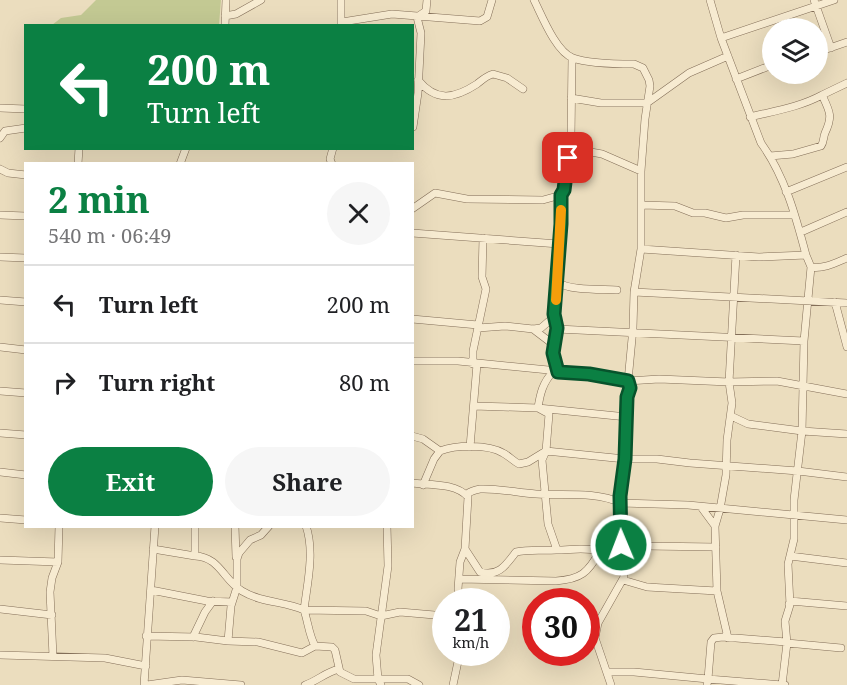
<!DOCTYPE html>
<html lang="en">
<head>
<meta charset="utf-8">
<style>
  :root { --surface:#fff; --page:#f6f6f6; --text:#202124; --muted:#757577; --line:#e0e0e0; --accent:#0b8043 }
  body { margin:0; font-family:"Noto Serif",serif; background:var(--page); color:var(--text); height:100vh; display:flex; flex-direction:column; font-size:22px; white-space:nowrap }
  * { box-sizing:border-box; margin:0 }
  p { font-size:20px; color:var(--muted) }
  .icon { flex:none; width:33px; height:33px; fill:none; stroke:currentColor; stroke-width:2; stroke-linecap:round; stroke-linejoin:round }
  .map { position:relative; flex:1; overflow:hidden }
  .details { position:absolute; left:24px; top:162px; width:390px; height:366px; display:flex; flex-direction:column; background:var(--surface); border-radius:0px; box-shadow:0 6px 24px #0002 }
  .details>* { flex:none }
  .hud { position:absolute; left:24px; top:24px; width:390px; height:126px; border-radius:0px; box-shadow:0 6px 24px #0002; background:#0b8043; color:#fff; overflow:hidden }
  .tools { position:absolute; left:762px; top:18px; display:grid; gap:12px }
  .tools a { display:grid; place-items:center; width:66px; height:66px; border-radius:50%; background:var(--surface); box-shadow:0 6px 24px #0002; font-size:30px }
  .speed { position:absolute; left:432px; top:588px; display:flex; gap:12px; font-size:30px; font-weight:700; text-align:center }
  .speed>* { display:grid; place-content:center; width:78px; height:78px; border-radius:50%; background:var(--surface); box-shadow:0 6px 24px #0002; line-height:1 }
  .speed small { font-size:15px; font-weight:400 }
  .speed .limit { border:9px solid #d22; background:#fff; color:#111 }
  .pin { position:absolute; display:grid; place-items:center; width:51px; height:51px; color:#fff; margin:-26px; border-radius:12px; box-shadow:0 3px 9px #0006 }
  .me { position:absolute; width:66px; margin:-33px; rotate:359deg; stroke-linejoin:round; filter:drop-shadow(0 0 4px #0008) }
  .turn { display:flex; align-items:center; gap:21px; height:126px; padding:0 24px; font-size:27px }
  .turn .icon { width:78px; height:78px; stroke-width:2.5 }
  .turn b { display:block; font-size:42px; line-height:51px }
  .round { display:grid; place-items:center; flex:none; width:63px; height:63px; border-radius:32px; background:var(--page) }
  .headline { display:flex; align-items:center; justify-content:space-between; height:102px; padding:0 24px }
  h1 { font-size:36px; font-weight:700; line-height:45px; color:var(--accent) }
  .cta { display:flex; gap:12px; margin-top:auto; padding:12px 24px }
  .cta a { flex:1; height:69px; border-radius:36px; background:var(--accent); color:#fff; font-size:24px; font-weight:700; line-height:69px; text-align:center }
  .cta a+a { background:var(--page); color:var(--text) }
  ul { padding:0; list-style:none }
  li { display:flex; align-items:center; gap:18px; height:78px; padding:0 24px; border-top:2px solid var(--line) }
  li div { flex:1 }
  li b { display:block; font-size:22px }
  li em { font-style:normal }
  .map>svg:first-child { display:block }
  .green { fill:#c3c993 }
  .lines { fill:none; stroke-linecap:round; stroke-linejoin:round }
  .street-casing { stroke:#836e58; stroke-width:8 }
  .street { stroke:#f7ebd1; stroke-width:7 }
  .route-casing { stroke:#07532c; stroke-width:15 }
  .route { stroke:#0b8043; stroke-width:10 }
  .slow { stroke:#f59e0b; stroke-width:10 }
</style>
</head>
<body>
<div class="map">
<svg width="847" height="685" viewBox="0 0 847 685">
  <rect width="100%" height="100%" fill="#ebddbe"/>
  <!-- green -->
  <path class="green" d="M96,0H221L219,25H52L61,18L81,15Z"/>
  <g class="lines">
    <defs>
      <path id="street" d="M534,0C542,16 556,52 573,58C586,63 619,64 634,64L643,68L649,80L650,86L645,119L641,171V249L634,292L633,328L628,381L630,388L627,397L625,459L620,496L624,577L598,623L595,638L611,685
        M710,0L721,38
        M814,0L831,48
        M225,16L236,14L261,0
        M342,22L392,14L480,21L487,17L492,0
        M341,24V0
        M225,26L226,0
        M818,52L847,42
        M572,58L571,137L574,149L602,154L641,171
        M736,79L772,65
        M418,80C436,102 454,99 477,84C482,80 486,76 493,74L507,78L523,89
        M571,98L601,103H647L689,73L728,56
        M0,108L26,109
        M750,117C774,111 800,107 822,95
        M413,127L418,93L421,33L417,17L426,11L427,0
        M0,138L5,131L26,128
        M574,149C572,153 568,156 567,161C562,178 551,316 557,329L804,341
        M770,156L793,154L821,146C824,142 823,138 825,133C833,116 830,112 822,95L847,83
        M78,164L79,148
        M180,164L186,148
        M332,164L330,159L333,148
        M0,169L8,173L26,175
        M786,192L847,167
        M642,205L675,206L693,213H705L726,218L743,215H794
        M412,209L435,193L467,199L543,200L561,195
        M0,215L26,216
        M801,232L847,212
        M412,233L559,244
        M641,249L759,257L806,255L811,267C824,269 835,263 847,258
        M806,255C796,217 785,176 761,143L721,38L834,0
        M0,257L26,258
        M811,267L804,341L802,431L847,434
        M557,282C570,291 601,289 617,290
        M634,292L847,303
        M0,300L26,302
        M835,302L847,347
        M412,319L478,325
        M478,328L505,326L533,329L541,328L555,316
        M533,329L554,345
        M557,329L553,353L558,372
        M0,347L26,350
        M412,361H458L589,374L628,381L659,379L729,382L777,381L847,394
        M473,364V351L486,289L482,277L483,238
        M553,372C543,382 540,394 538,408L549,414L546,451L542,460L548,524L557,550
        M0,391L26,393
        M474,406L538,408L627,417
        M731,416L748,424L802,431L794,500V539L788,564L790,605L785,621L787,643
        M0,433L26,435
        M412,436L423,439L440,451C456,445 488,444 503,453C509,456 513,461 519,464L528,462L546,451L625,459H657L690,463L798,471L847,477
        M470,447L477,364
        M0,472L26,475
        M412,483C430,485 456,483 468,497L465,549L460,562L458,589L460,596L466,602
        M423,485L434,459L440,451
        M467,494C471,491 474,490 480,489C498,488 518,493 536,494C564,496 594,491 621,503L688,505L847,520
        M701,507L715,526
        M0,518L26,520
        M195,526V556C220,557 223,580 242,591C262,603 284,601 304,610C308,622 309,635 315,646L332,647L335,650L340,672L354,679H378L381,685
        M235,526L236,557
        M269,526L261,535L250,540L239,553L237,559V587L231,606L228,641L258,642L302,653L315,646
        M306,526C315,552 307,585 304,610L366,611L381,616L400,612L446,616
        M387,526L388,566L376,655L378,679H408L419,685
        M153,549L195,556
        M465,549L480,572C499,577 506,565 516,552C530,549 542,551 556,550C572,550 584,547 600,551
        M790,556L847,563
        M0,560L58,562
        M459,579L556,581C581,579 588,573 600,551L634,543L646,546L716,547
        M623,580L647,587L717,591
        M151,590L207,601L232,602
        M789,604L790,601L847,606
        M0,609L52,615
        M146,636L196,637L228,641
        M193,637L205,612L213,601
        M728,638L717,591L715,526L720,509L726,475L727,440L732,403L729,382L736,255
        M0,655L105,658L146,666
        M53,656L50,592L52,578L58,562L59,526
        M607,672H634L708,679L711,642L714,638L723,637L786,642
        M144,685L155,526
        M147,685L182,680L241,685
        M305,685C317,681 326,672 339,669
        M453,685L460,652
        M707,685L708,679L782,685
        M785,685H782L787,643L841,648"/>
    </defs>
    <!-- street casing -->
    <use href="#street" class="street-casing"/>
    <!-- street -->
    <use href="#street" class="street"/>
  </g>
  <g class="lines">
    <defs>
      <path id="route" d="M568,158L564,190L561,195V224L554,314L557,328L553,353L558,372L589,374L628,381L630,388L627,397L625,459L620,496L621,545"/>
    </defs>
    <!-- route casing -->
    <use href="#route" class="route-casing"/>
    <!-- route -->
    <use href="#route" class="route"/>
    <!-- slow -->
    <path class="slow" d="M556,300L561,210"/>
  </g>
</svg>
<div class="tools">
<a><svg class="icon" aria-label="layers" viewBox="0 0 24 24"><path d="M12 4l9 5-9 5-9-5zM3 14l9 5 9-5"/></svg></a>
</div>
<div class="speed"><div>21<small>km/h</small></div><div class="limit">30</div></div>
<div class="pin" style="left:568px;top:158px;background:#d93025"><svg class="icon" aria-label="arrive" viewBox="0 0 24 24"><path d="M6 21V4h12l-3 4 3 4H6"/></svg></div>
<svg class="me" style="left:621px;top:545px" viewBox="-20 -20 40 40"><circle r="17" fill="#0b8043" stroke="#fff" stroke-width="3"/><path d="M0-11L8 9 0 5-8 9z" fill="#fff"/></svg>
<div class="hud">
<div class="turn"><svg class="icon" aria-label="left" viewBox="0 0 24 24"><path d="M17 20v-9H6M10 6l-5 5 5 5"/></svg><div><b>200 m</b>Turn left</div></div>
</div>
<section class="details">
<div class="headline"><div><h1>2 min</h1><p>540 m · 06:49</p></div><a class="round"><svg class="icon" aria-label="close" viewBox="0 0 24 24"><path d="M6 6l12 12M18 6L6 18"/></svg></a></div>
<ul>
<li><svg class="icon" aria-label="left" viewBox="0 0 24 24"><path d="M17 20v-9H6M10 6l-5 5 5 5"/></svg><div><b>Turn left</b></div><em>200 m</em></li>
<li><svg class="icon" aria-label="right" viewBox="0 0 24 24"><path d="M7 20v-9h11M14 6l5 5-5 5"/></svg><div><b>Turn right</b></div><em>80 m</em></li>
</ul>
<div class="cta"><a>Exit</a><a>Share</a></div>
</section>
</div>
</body>
</html>
